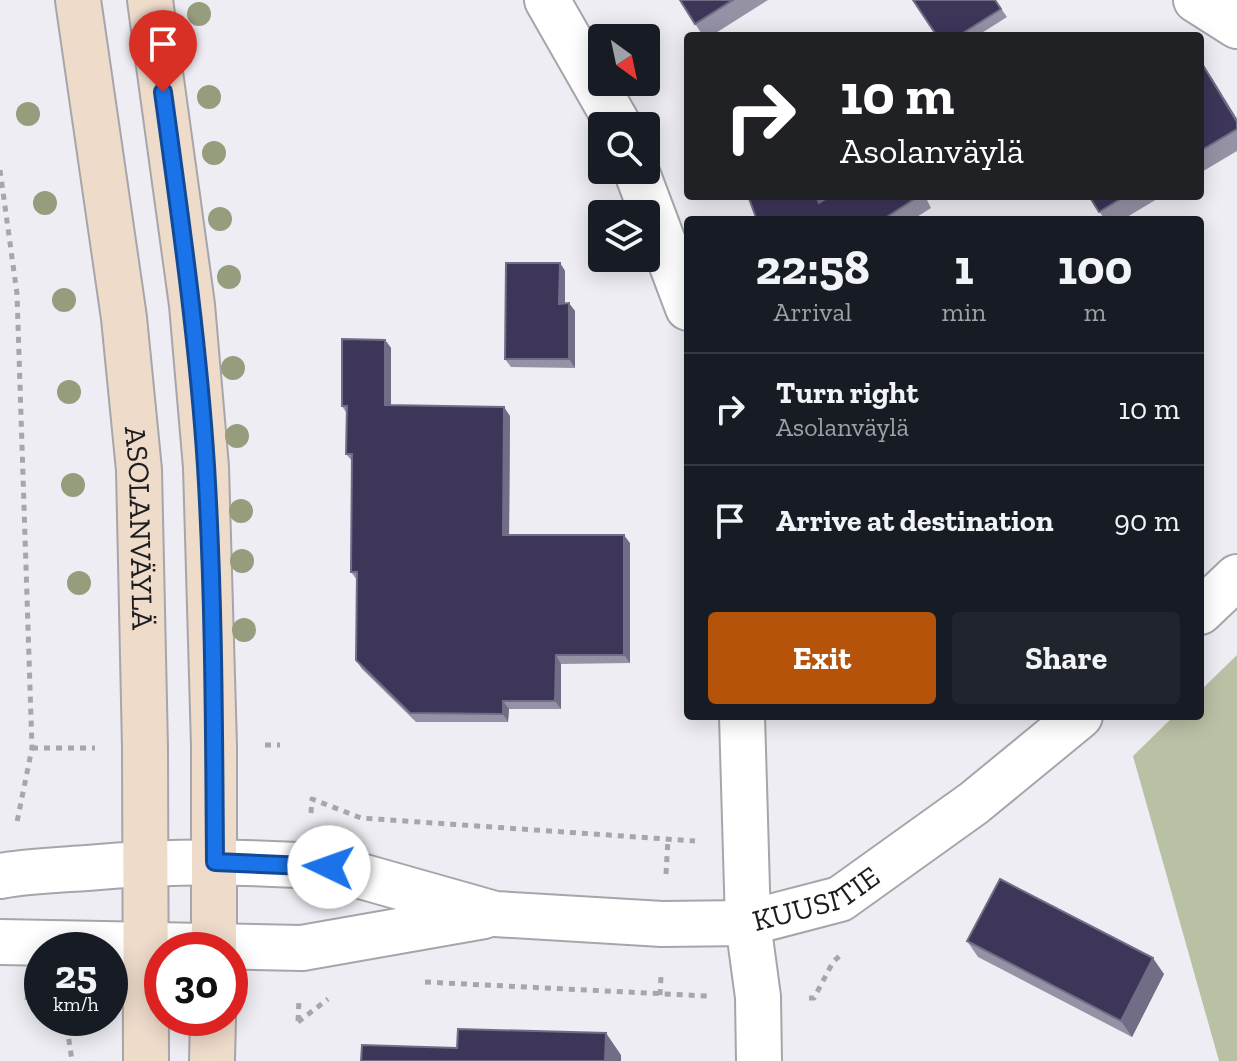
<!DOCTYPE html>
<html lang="en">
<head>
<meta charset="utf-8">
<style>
  :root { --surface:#171b24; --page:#20242c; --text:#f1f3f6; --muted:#9ea1a6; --line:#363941; --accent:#b45309 }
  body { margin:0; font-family:"Zilla Slab",serif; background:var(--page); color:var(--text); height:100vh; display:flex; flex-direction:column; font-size:30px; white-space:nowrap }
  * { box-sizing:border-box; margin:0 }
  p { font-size:26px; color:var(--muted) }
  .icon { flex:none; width:44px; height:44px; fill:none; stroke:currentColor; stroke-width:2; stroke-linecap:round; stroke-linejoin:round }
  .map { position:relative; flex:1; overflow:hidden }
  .side { position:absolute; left:684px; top:216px; width:520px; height:504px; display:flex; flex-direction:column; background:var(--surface); border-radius:8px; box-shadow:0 4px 20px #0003 }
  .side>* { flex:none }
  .guide { position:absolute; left:684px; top:32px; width:520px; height:168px; border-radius:8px; box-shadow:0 4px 20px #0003; background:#202124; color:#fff; overflow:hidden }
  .needle { width:52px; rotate:147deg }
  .controls { position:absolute; left:588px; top:24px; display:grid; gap:16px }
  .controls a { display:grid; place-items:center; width:72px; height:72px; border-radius:8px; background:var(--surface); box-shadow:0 4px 20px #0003; font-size:40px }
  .speed { position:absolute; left:24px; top:932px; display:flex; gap:16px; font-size:40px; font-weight:700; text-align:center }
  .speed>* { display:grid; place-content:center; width:104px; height:104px; border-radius:50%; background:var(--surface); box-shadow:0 4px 20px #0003; line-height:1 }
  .speed small { font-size:20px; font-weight:400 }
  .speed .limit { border:12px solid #d22; background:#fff; color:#111 }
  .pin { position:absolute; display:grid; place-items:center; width:68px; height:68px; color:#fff; margin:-82px -34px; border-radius:50% 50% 50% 0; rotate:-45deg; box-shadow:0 0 8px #0007 }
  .pin .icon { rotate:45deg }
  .me { position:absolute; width:88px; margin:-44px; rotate:273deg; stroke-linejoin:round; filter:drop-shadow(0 0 6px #0008) }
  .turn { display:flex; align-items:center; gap:28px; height:168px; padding:0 24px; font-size:36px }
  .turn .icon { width:104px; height:104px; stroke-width:2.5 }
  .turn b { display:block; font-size:56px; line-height:68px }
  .eta { display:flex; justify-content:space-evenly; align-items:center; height:136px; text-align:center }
  .eta b { font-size:48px; font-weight:800; line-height:56px }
  .button { display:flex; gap:16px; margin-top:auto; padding:16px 24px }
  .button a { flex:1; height:92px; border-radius:8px; background:var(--accent); color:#fff; font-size:32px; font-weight:800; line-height:92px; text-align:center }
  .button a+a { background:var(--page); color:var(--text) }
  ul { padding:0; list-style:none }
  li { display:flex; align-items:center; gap:24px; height:112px; padding:0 24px; border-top:2px solid var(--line) }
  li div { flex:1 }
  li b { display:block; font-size:30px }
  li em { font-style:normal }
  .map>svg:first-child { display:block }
  .green { fill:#b9c1a5 }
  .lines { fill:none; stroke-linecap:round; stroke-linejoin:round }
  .minor-casing { stroke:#a6a5aa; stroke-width:48 }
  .secondary-casing { stroke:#a6a5aa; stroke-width:48 }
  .path { stroke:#a7a6ab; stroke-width:5; stroke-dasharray:6 6; stroke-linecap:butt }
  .minor { stroke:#fff; stroke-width:44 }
  .secondary { stroke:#eedbca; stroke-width:44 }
  .tree { fill:#959d7c }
  .wall { fill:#9692a6 }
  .shaded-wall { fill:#726d87 }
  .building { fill:#3d3659; stroke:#726d87; stroke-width:2 }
  .route-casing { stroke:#114b97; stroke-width:20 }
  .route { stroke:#1a73e8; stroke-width:14 }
  .labels { text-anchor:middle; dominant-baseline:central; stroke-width:8; stroke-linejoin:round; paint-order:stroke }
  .street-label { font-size:30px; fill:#1d1d1f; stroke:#eeedf3 }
</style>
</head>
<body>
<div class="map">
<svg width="1237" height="1061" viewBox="0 0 1237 1061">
  <rect width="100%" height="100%" fill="#eeedf3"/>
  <!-- green -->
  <path class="green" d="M1237,655V1061H1219L1133,756L1174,716H1200V691Z"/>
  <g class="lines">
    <defs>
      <g id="minor">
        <path d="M547,0L619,126"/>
        <path d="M1196,0L1237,26"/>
        <path d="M636,170L688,308"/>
        <path d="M1200,612L1237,577"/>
        <path d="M742,716L748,923L758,997L759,1061"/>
        <path id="s1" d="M0,876C28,871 58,870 87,868C167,861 248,861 329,867L495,914L662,924L748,923L840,899L974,803L1080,716"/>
        <path d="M0,942L302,948L484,916"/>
      </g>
      <g id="secondary">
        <path id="s2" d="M78,0L124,318L139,470L145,748L146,1061"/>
        <path d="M150,0L192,305L206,467L214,746V950"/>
        <path d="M212,1061L213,1018"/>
      </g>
    </defs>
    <!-- minor casing -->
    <use href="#minor" class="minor-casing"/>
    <!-- secondary casing -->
    <use href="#secondary" class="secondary-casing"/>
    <!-- path -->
    <path class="path" d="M0,170L17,294L32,748L17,822
      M265,745H280
      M32,748H95
      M311,813L312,799L361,818L695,841
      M666,874L668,839
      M425,982L707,996
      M660,995L661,976
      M25,997L42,1002
      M809,998H814L833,962L842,954
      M59,1018L67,1027L72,1061
      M298,1021L299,999
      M298,1022L328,999"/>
    <!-- minor -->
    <use href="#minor" class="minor"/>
    <!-- secondary -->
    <use href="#secondary" class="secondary"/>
  </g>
  <!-- trees -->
  <g class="tree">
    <circle cx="199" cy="14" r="12"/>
    <circle cx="209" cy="97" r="12"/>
    <circle cx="28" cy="114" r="12"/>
    <circle cx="214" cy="153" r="12"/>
    <circle cx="45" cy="203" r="12"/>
    <circle cx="220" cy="219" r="12"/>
    <circle cx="229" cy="277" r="12"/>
    <circle cx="64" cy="300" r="12"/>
    <circle cx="233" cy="368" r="12"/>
    <circle cx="69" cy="392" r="12"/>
    <circle cx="237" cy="436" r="12"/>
    <circle cx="73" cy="485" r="12"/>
    <circle cx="241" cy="511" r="12"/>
    <circle cx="242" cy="561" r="12"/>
    <circle cx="79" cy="583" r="12"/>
    <circle cx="244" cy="630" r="12"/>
  </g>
  <!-- wall -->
  <path class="wall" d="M680,0H768L711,36H703Z
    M995,0L1007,17L977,36H937Z
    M1201,62L1237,119V151L1200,173V63Z
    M830,196H925L931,208L912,220H757L822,201Z
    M1089,196H1162L1122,220H1105Z
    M560,263L565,271V303L575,311V368L511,367L505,359Z
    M385,340L391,348V406L510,416L509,535L630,543V663L561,664V709H509L508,722H416L362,669L356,660L357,580L351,572L352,461L346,454L347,414L342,406Z
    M967,941L1164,974L1132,1037L978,957Z"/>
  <!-- shaded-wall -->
  <path class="shaded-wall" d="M1201,62L1212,78L1237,119V122Z
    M816,196H820L828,217L819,203Z
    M560,263L565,271V312L559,304Z
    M569,303L575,311V368L569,359Z
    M385,340L391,348V414L385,405Z
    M504,407L510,416L509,543L503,535Z
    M624,535L630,543V663L624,655Z
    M556,655L561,664V709L555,701Z
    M503,701L509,709L508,722L503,714Z
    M1153,958L1164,974L1132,1037L1121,1021Z
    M606,1033L621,1055V1061H605Z"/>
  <!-- building -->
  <path class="building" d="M680,0H733L695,24Z
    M913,0H995L1001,9L958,36H937Z
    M1201,62L1237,122V129L1200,151V63Z
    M748,196H816L819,203L830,196H919L882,220H757Z
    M1089,196H1125L1099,212Z
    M506,263H560L559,304L569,303V359H505Z
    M342,339L385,340V405L504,407L503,535H624V655H556L555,701H503V714L410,713L356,660L357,572H351L352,454H346L347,406H342Z
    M1000,879L1153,958L1121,1021L967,941Z
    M458,1029L606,1033L605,1061H361L362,1045L457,1048Z"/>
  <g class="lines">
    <defs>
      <path id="route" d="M163,92C180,216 198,341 206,466C214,598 214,730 215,862L329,867"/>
    </defs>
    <!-- route casing -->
    <use href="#route" class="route-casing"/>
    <!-- route -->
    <use href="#route" class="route"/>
  </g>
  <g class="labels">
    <!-- street labels -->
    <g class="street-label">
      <text stroke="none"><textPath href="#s2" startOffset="532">ASOLANVÄYLÄ</textPath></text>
      <text stroke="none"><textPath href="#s1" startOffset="828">KUUSITIE</textPath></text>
    </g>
  </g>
</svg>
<div class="controls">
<a><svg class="needle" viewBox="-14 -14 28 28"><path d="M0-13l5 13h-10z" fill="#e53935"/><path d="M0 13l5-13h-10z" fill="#9ea1a6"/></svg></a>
<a><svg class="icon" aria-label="search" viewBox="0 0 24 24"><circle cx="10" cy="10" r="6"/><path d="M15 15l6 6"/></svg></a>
<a><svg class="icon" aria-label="layers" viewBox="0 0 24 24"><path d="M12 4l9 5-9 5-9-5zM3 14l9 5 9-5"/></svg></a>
</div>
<div class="speed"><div>25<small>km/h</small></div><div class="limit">30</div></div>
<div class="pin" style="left:163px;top:92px;background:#d93025"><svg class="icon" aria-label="arrive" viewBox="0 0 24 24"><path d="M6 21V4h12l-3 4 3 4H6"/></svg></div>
<svg class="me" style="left:329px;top:867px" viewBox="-20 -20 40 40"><circle r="19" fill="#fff"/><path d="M0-13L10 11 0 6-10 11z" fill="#1a73e8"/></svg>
<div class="guide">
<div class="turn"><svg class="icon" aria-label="right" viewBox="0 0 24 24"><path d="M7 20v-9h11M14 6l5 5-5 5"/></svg><div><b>10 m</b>Asolanväylä</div></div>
</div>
<section class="side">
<div class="eta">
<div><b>22:58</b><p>Arrival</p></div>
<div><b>1</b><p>min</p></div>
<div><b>100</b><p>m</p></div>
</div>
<ul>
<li><svg class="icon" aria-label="right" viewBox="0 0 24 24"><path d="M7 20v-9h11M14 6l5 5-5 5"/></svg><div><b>Turn right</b><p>Asolanväylä</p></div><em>10 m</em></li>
<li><svg class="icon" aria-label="arrive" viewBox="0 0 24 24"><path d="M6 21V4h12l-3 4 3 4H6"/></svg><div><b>Arrive at destination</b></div><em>90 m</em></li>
</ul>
<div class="button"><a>Exit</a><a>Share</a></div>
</section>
</div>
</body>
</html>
